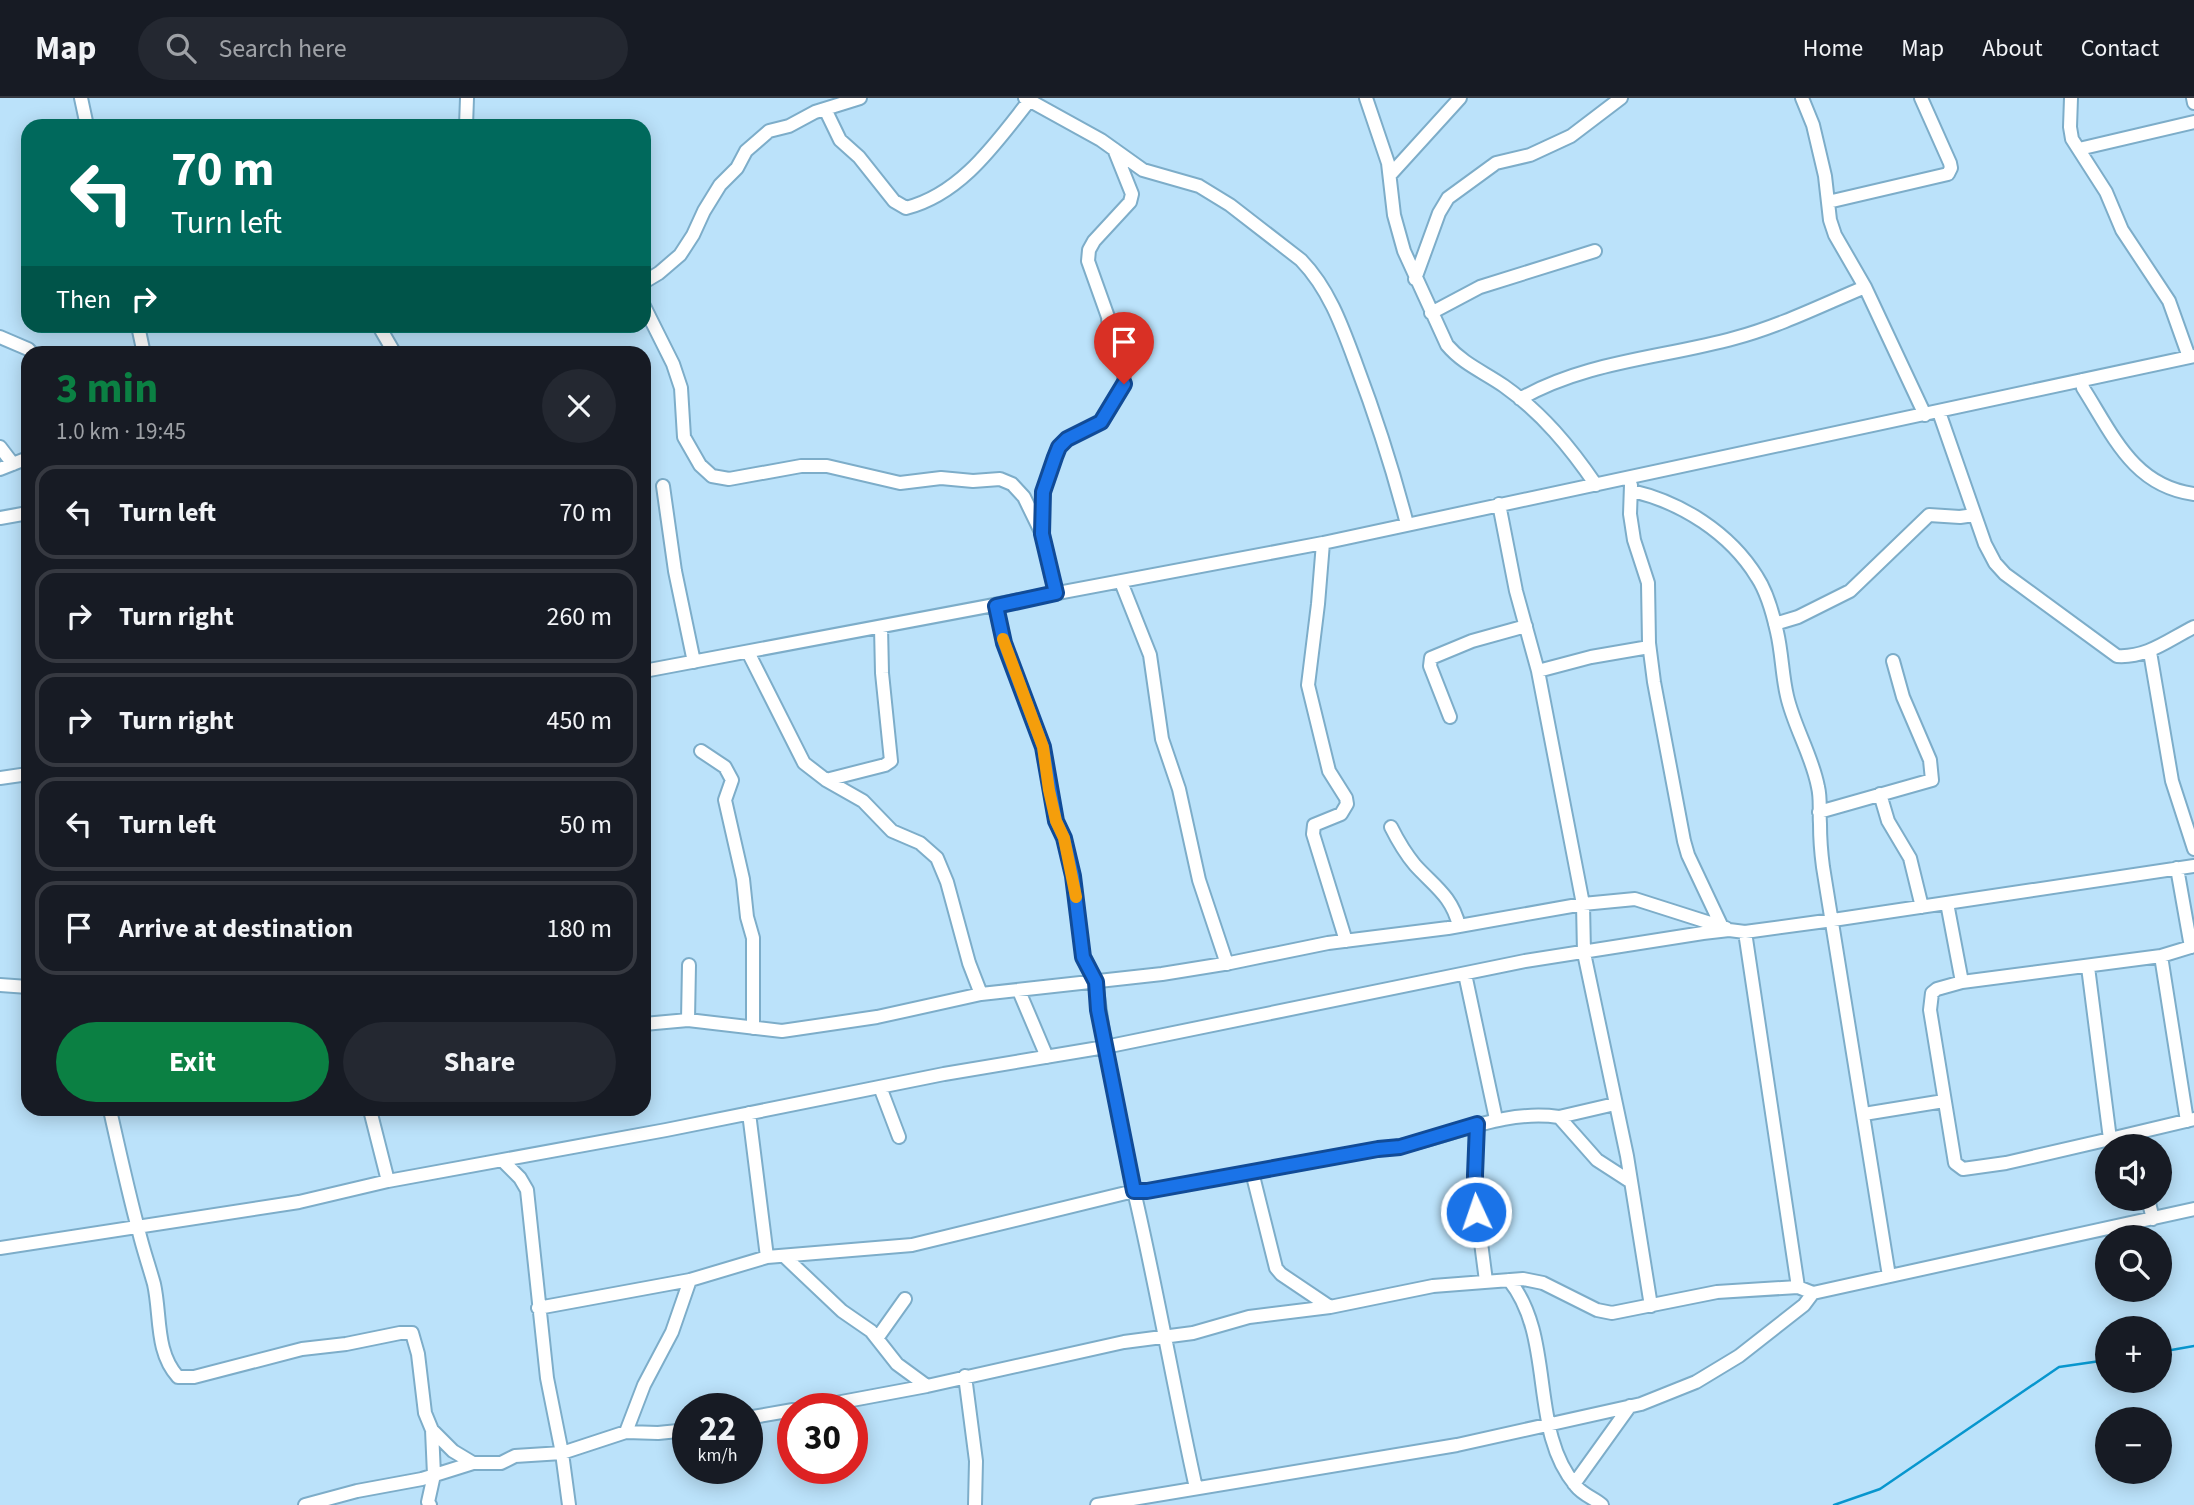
<!DOCTYPE html>
<html lang="en">
<head>
<meta charset="utf-8">
<style>
  :root { --surface:#171b24; --page:#242831; --text:#f1f3f6; --muted:#9ea1a6; --line:#363941; --accent:#0b8043 }
  body { margin:0; font-family:"Source Sans 3",sans-serif; background:var(--page); color:var(--text); height:100vh; display:flex; flex-direction:column; font-size:26px; white-space:nowrap }
  * { box-sizing:border-box; margin:0 }
  p { font-size:23px; color:var(--muted) }
  .icon { flex:none; width:38px; height:38px; fill:none; stroke:currentColor; stroke-width:2; stroke-linecap:round; stroke-linejoin:round }
  .map { position:relative; flex:1; overflow:hidden }
  .side { position:absolute; left:21px; top:248px; width:630px; height:770px; display:flex; flex-direction:column; background:var(--surface); border-radius:21px; box-shadow:0 4px 18px #0003 }
  .side>* { flex:none }
  .guide { position:absolute; left:21px; top:21px; width:630px; height:214px; border-radius:21px; box-shadow:0 4px 18px #0003; background:#00695c; color:#fff; overflow:hidden }
  .tools { position:absolute; left:2095px; top:1036px; display:grid; gap:14px }
  .tools a { display:grid; place-items:center; width:77px; height:77px; border-radius:50%; background:var(--surface); box-shadow:0 4px 18px #0003; font-size:35px }
  .speed { position:absolute; left:672px; top:1295px; display:flex; gap:14px; font-size:35px; font-weight:700; text-align:center }
  .speed>* { display:grid; place-content:center; width:91px; height:91px; border-radius:50%; background:var(--surface); box-shadow:0 4px 18px #0003; line-height:1 }
  .speed small { font-size:18px; font-weight:400 }
  .speed .limit { border:10px solid #d22; background:#fff; color:#111 }
  .pin { position:absolute; display:grid; place-items:center; width:60px; height:60px; color:#fff; margin:-72px -30px; border-radius:50% 50% 50% 0; rotate:-45deg; box-shadow:0 0 7px #0007 }
  .pin .icon { rotate:45deg }
  .me { position:absolute; width:77px; margin:-38px; rotate:357deg; stroke-linejoin:round; filter:drop-shadow(0 0 5px #0008) }
  .turn { display:flex; align-items:center; gap:24px; height:147px; padding:0 35px; font-size:32px }
  .turn .icon { width:91px; height:91px; stroke-width:2.5 }
  .turn b { display:block; font-size:49px; line-height:60px }
  .then { display:flex; align-items:center; height:66px; padding:0 35px; background:#0003; gap:14px; font-size:26px }
  .round { display:grid; place-items:center; flex:none; width:74px; height:74px; border-radius:37px; background:var(--page) }
  .summary { display:flex; align-items:center; justify-content:space-between; height:119px; padding:0 35px }
  h1 { font-size:42px; font-weight:700; line-height:52px; color:var(--accent) }
  .cta { display:flex; gap:14px; margin-top:auto; padding:14px 35px }
  .cta a { flex:1; height:80px; border-radius:42px; background:var(--accent); color:#fff; font-size:28px; font-weight:700; line-height:80px; text-align:center }
  .cta a+a { background:var(--page); color:var(--text) }
  ul { padding:0; list-style:none }
  li { display:flex; align-items:center; gap:21px; height:94px; margin:0 14px 10px; padding:0 21px; border:4px solid var(--line); border-radius:21px }
  li div { flex:1 }
  li b { display:block; font-size:26px }
  li em { font-style:normal }
  header { display:flex; align-items:center; gap:42px; box-sizing:border-box; height:98px; padding:0 35px; background:var(--surface); border-bottom:2px solid var(--line) }
  header strong { font-size:33px }
  nav { display:flex; gap:38px; margin-inline-start:auto; font-size:24px }
  .search { width:490px; height:63px; background:var(--page); display:flex; align-items:center; gap:18px; box-sizing:border-box; padding:0 24px; border-radius:38px; color:var(--muted); font-size:26px }
  .map>svg:first-child { display:block }
  .lines { fill:none; stroke-linecap:round; stroke-linejoin:round }
  .stream { stroke:#0796ce; stroke-width:2.5 }
  .minor-casing { stroke:#7dadc9; stroke-width:16 }
  .minor { stroke:#fff; stroke-width:12 }
  .route-casing { stroke:#114b97; stroke-width:18 }
  .route { stroke:#1a73e8; stroke-width:12 }
  .slow { stroke:#f59e0b; stroke-width:12 }
</style>
</head>
<body>
<header>
<strong>Map</strong>
<div class="search"><svg class="icon" aria-label="search" viewBox="0 0 24 24"><circle cx="10" cy="10" r="6"/><path d="M15 15l6 6"/></svg>Search here</div>
<nav><a>Home</a><a>Map</a><a>About</a><a>Contact</a></nav>
</header>
<div class="map">
<svg width="2194" height="1407" viewBox="0 0 2194 1407">
  <rect width="100%" height="100%" fill="#bbe2fa"/>
  <g class="lines">
    <!-- stream -->
    <path class="stream" d="M2160,1254L2194,1248
      M1834,1407L1880,1391L2059,1269L2107,1262"/>
    <defs>
      <path id="minor" d="M81,0L87,28
        M1025,0L1101,42L1143,72L1199,88L1230,107L1301,162C1329,191 1342,228 1356,266C1376,319 1393,372 1407,426
        M1366,0L1388,65L1394,117L1404,153L1447,247C1463,266 1484,274 1504,288C1542,315 1570,349 1596,387
        M1802,0L1813,27L1825,78L1830,122L1835,137L1865,189L1925,317
        M2071,0L2070,29L2072,41L2106,94L2122,132L2169,203L2189,259
        M2193,0L2194,5
        M825,11L840,42L859,59L894,103L906,110C961,96 995,46 1029,3
        M466,28L467,0
        M2079,51L2194,24
        M1390,77L1460,0
        M1828,104L1948,76L1951,70L1950,65L1921,0
        M1415,181L1439,115L1448,100L1496,65L1530,57L1571,38L1621,0
        M644,184L659,175L680,157L693,137L704,113L720,87L737,70L746,53L769,33L789,28L815,14L860,0
        M644,208L673,266L681,290L684,339L700,367L712,378L729,381L801,368H827L900,385L941,380L973,383L1000,381L1012,386L1024,399L1042,436L1056,495
        M1431,215L1480,189L1595,153
        M138,228L144,256
        M382,228L380,230L395,256
        M0,239L28,251L33,256
        M2082,282L2083,290C2113,337 2133,388 2194,396
        M1520,301C1586,263 1663,260 1735,240C1780,228 1822,207 1865,189
        M1939,314L1985,446L1995,465L2005,476L2117,558C2147,560 2168,542 2194,529
        M0,349L13,366
        M0,371L28,360
        M1631,387L1630,416L1634,442L1648,485L1649,545L1654,584L1684,743L1688,757L1722,829
        M663,388L675,473L694,564
        M1632,393C1681,404 1730,435 1757,479C1767,494 1773,516 1777,534C1782,555 1782,577 1787,598C1794,629 1812,657 1818,689C1821,701 1819,713 1820,726C1820,741 1821,754 1823,769L1889,1178
        M1499,406L1516,493L1538,573L1583,806L1584,855L1627,1058L1651,1208
        M0,420L28,415
        M1042,432L1043,394L1059,349L1067,341L1101,324L1124,287V274L1110,245L1108,219L1088,163L1089,152L1094,143L1130,104L1132,96L1114,51
        M1323,445L1318,506L1308,587L1329,673L1346,700L1347,706L1341,716L1314,727L1313,736L1346,843
        M1121,484L1150,557L1162,641L1179,691L1199,782L1227,866
        M996,508L1004,545L1043,649L1056,723L1064,740L1073,778L1083,859L1096,884L1105,949L1134,1093H1147L1378,1051C1440,1046 1495,1010 1559,1019L1597,1062L1631,1084
        M1775,526L1798,519L1850,493L1929,417L1960,419L1974,417
        M748,554L804,665L826,682L863,703L892,733L920,745L937,760L947,784L969,865L981,896
        M2150,554L2172,683L2194,751
        M644,573L1323,445L2194,258
        M1538,573L1591,559L1649,549
        M1450,619L1430,568L1431,560L1472,543L1526,528
        M701,653L725,669L732,682L725,702L743,781L747,819L753,840V930
        M0,680L28,676
        M826,682L885,667L891,663L882,575L881,529
        M1880,696L1888,723L1910,760L1922,809
        M1819,714L1932,682L1930,662L1903,599L1893,563
        M1391,729C1398,743 1405,755 1415,767C1434,788 1452,798 1459,828
        M2177,770L2191,849
        M1947,805L1962,884
        M1745,834L1798,1189L1813,1195L2194,1111
        M2161,858L2187,1023
        M2088,869L2110,1041L2194,1021
        M1465,876L1496,1021
        M0,887L28,889
        M1019,893L1047,959
        M688,922L689,867
        M644,926L688,922L782,933L877,919L981,896L1162,876L1230,865L1328,845L1448,830L1583,806L1635,801L1726,830
        M880,989L899,1039
        M110,1012C119,1052 128,1093 139,1134C143,1151 149,1168 154,1186C161,1217 155,1254 178,1279H194L302,1251L346,1246L400,1235H412L418,1256L425,1315L432,1332L453,1353L473,1365
        M370,1012L388,1083L666,1032L944,976L1105,949L1525,863L1703,835L1729,832L1745,834L1833,822L2194,768
        M749,1015L767,1159
        M1864,1016L1944,1003
        M1559,1019L1615,1006
        M1477,1026L1475,1077L1477,1114L1486,1183
        M2110,1041L2006,1065L1963,1071L1955,1065L1930,912L1932,895L1937,891L1962,884L2161,858L2194,848
        M503,1063L520,1080L527,1092L547,1280L562,1355L569,1407
        M1252,1074L1276,1170L1281,1176L1330,1209
        M2148,1101L2153,1121
        M0,1150L299,1104L388,1083
        M784,1158L842,1213L871,1233L897,1266L927,1288
        M1509,1182C1556,1240 1528,1332 1576,1388C1583,1397 1594,1400 1602,1407
        M538,1210L690,1182L767,1159L912,1147L1134,1093C1157,1191 1174,1291 1196,1390
        M878,1239L905,1201
        M965,1278L976,1363L975,1407
        M804,1311L927,1288L1124,1244L1193,1235L1249,1219L1330,1209L1433,1188L1523,1181L1543,1185L1597,1212L1612,1215L1717,1194L1798,1189
        M747,1320L793,1312
        M626,1334L644,1287L672,1234L690,1182
        M1574,1386L1630,1308
        M305,1407L357,1393L422,1381L473,1365H501L515,1358L562,1355L626,1334L658,1335L688,1332
        M430,1407L428,1404L434,1377L432,1332
        M1097,1407L1457,1347L1641,1306L1696,1284L1739,1258L1804,1207L1813,1195"/>
    </defs>
    <!-- minor casing -->
    <use href="#minor" class="minor-casing"/>
    <!-- minor -->
    <use href="#minor" class="minor"/>
  </g>
  <g class="lines">
    <defs>
      <path id="route" d="M1124,286L1101,324L1067,341L1059,349L1055,359L1043,394L1042,436L1056,495L996,508L1004,545L1043,649L1056,723L1064,740L1073,778L1083,859L1096,884L1098,912L1134,1093H1147L1378,1051L1400,1049L1477,1026L1475,1077L1476,1114"/>
    </defs>
    <!-- route casing -->
    <use href="#route" class="route-casing"/>
    <!-- route -->
    <use href="#route" class="route"/>
    <!-- slow -->
    <path class="slow" d="M1003,541L1043,649L1049,692L1056,723L1064,740L1076,799"/>
  </g>
</svg>
<div class="tools">
<a><svg class="icon" aria-label="sound" viewBox="0 0 24 24"><path d="M4 9h4l5-4v14l-5-4H4zM17 9q2 3 0 6"/></svg></a>
<a><svg class="icon" aria-label="search" viewBox="0 0 24 24"><circle cx="10" cy="10" r="6"/><path d="M15 15l6 6"/></svg></a>
<a>+</a>
<a>−</a>
</div>
<div class="speed"><div>22<small>km/h</small></div><div class="limit">30</div></div>
<div class="pin" style="left:1124px;top:286px;background:#d93025"><svg class="icon" aria-label="arrive" viewBox="0 0 24 24"><path d="M6 21V4h12l-3 4 3 4H6"/></svg></div>
<svg class="me" style="left:1476px;top:1114px" viewBox="-20 -20 40 40"><circle r="17" fill="#1a73e8" stroke="#fff" stroke-width="3"/><path d="M0-11L8 9 0 5-8 9z" fill="#fff"/></svg>
<div class="guide">
<div class="turn"><svg class="icon" aria-label="left" viewBox="0 0 24 24"><path d="M17 20v-9H6M10 6l-5 5 5 5"/></svg><div><b>70 m</b>Turn left</div></div>
<div class="then">Then<svg class="icon" aria-label="right" viewBox="0 0 24 24"><path d="M7 20v-9h11M14 6l5 5-5 5"/></svg></div>
</div>
<section class="side">
<div class="summary"><div><h1>3 min</h1><p>1.0 km · 19:45</p></div><a class="round"><svg class="icon" aria-label="close" viewBox="0 0 24 24"><path d="M6 6l12 12M18 6L6 18"/></svg></a></div>
<ul>
<li><svg class="icon" aria-label="left" viewBox="0 0 24 24"><path d="M17 20v-9H6M10 6l-5 5 5 5"/></svg><div><b>Turn left</b></div><em>70 m</em></li>
<li><svg class="icon" aria-label="right" viewBox="0 0 24 24"><path d="M7 20v-9h11M14 6l5 5-5 5"/></svg><div><b>Turn right</b></div><em>260 m</em></li>
<li><svg class="icon" aria-label="right" viewBox="0 0 24 24"><path d="M7 20v-9h11M14 6l5 5-5 5"/></svg><div><b>Turn right</b></div><em>450 m</em></li>
<li><svg class="icon" aria-label="left" viewBox="0 0 24 24"><path d="M17 20v-9H6M10 6l-5 5 5 5"/></svg><div><b>Turn left</b></div><em>50 m</em></li>
<li><svg class="icon" aria-label="arrive" viewBox="0 0 24 24"><path d="M6 21V4h12l-3 4 3 4H6"/></svg><div><b>Arrive at destination</b></div><em>180 m</em></li>
</ul>
<div class="cta"><a>Exit</a><a>Share</a></div>
</section>
</div>
</body>
</html>
